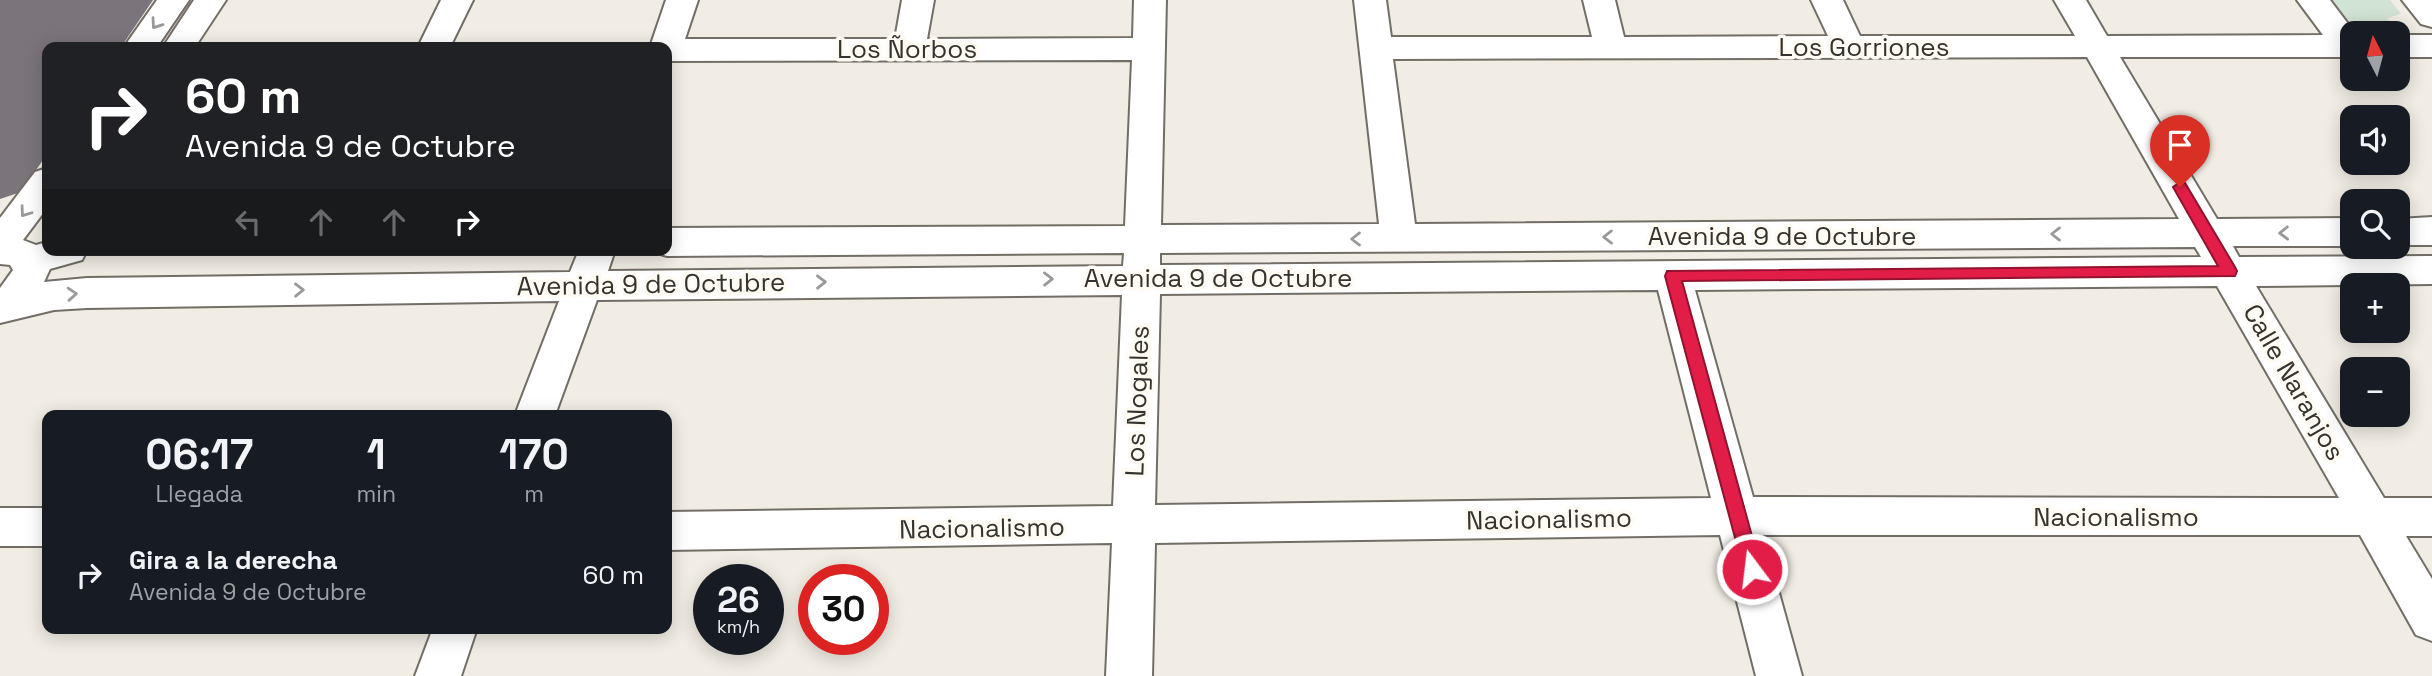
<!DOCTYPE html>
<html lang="es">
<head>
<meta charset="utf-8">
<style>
  :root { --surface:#171b24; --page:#242831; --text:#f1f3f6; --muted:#9ea1a6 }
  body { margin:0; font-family:"Space Grotesk",sans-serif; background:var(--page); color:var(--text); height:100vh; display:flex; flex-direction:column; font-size:26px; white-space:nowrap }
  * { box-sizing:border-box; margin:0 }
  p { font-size:23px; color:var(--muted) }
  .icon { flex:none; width:38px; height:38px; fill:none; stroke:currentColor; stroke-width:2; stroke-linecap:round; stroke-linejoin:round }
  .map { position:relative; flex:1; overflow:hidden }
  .sheet { position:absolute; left:42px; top:410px; width:630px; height:224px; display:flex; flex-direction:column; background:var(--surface); border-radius:14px; box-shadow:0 4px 18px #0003 }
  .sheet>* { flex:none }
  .hud { position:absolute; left:42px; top:42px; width:630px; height:214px; border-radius:14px; box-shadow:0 4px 18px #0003; background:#202124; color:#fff; overflow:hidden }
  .needle { width:46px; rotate:354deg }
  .fabs { position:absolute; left:2340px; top:21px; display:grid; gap:14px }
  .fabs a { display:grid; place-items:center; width:70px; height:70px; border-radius:14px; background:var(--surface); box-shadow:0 4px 18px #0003; font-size:35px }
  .speed { position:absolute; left:693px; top:564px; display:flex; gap:14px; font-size:35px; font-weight:700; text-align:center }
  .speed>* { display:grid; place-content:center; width:91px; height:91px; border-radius:50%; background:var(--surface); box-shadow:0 4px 18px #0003; line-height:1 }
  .speed small { font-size:18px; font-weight:400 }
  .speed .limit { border:10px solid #d22; background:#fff; color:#111 }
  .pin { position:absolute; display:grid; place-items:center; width:60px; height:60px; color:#fff; margin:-72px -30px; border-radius:50% 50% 50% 0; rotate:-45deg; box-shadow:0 0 7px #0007 }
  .pin .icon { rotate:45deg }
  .me { position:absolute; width:77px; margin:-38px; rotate:345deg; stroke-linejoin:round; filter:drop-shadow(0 0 5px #0008) }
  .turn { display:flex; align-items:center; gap:24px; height:147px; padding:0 28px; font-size:32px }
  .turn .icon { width:91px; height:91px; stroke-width:2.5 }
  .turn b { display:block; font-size:49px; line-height:60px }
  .lanes { display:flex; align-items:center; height:66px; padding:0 28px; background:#0003; justify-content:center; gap:35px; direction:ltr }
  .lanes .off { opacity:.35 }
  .eta { display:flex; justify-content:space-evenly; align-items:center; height:119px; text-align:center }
  .eta b { font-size:42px; font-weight:600; line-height:49px }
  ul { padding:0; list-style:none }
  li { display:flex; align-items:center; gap:21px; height:91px; padding:0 28px }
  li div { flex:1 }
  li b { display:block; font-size:26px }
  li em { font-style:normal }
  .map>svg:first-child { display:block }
  .green { fill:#d1e3d2 }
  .building { fill:#7b747b }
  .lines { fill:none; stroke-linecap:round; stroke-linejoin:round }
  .minor-casing { stroke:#726e66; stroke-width:4 }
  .minor { fill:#fff; fill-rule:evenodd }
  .oneway { stroke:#9a9997 }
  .route { fill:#e11d48; stroke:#92132f; stroke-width:2 }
  .labels { text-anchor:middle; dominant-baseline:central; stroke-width:7; stroke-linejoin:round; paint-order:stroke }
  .street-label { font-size:26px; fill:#34332f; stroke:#fffaf2 }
</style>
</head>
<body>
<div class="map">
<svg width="2432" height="676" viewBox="0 0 2432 676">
  <rect width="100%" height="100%" fill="#f1ede4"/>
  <!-- green -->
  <path class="green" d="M2330,0H2390L2401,14L2387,18L2396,28C2356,27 2355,32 2330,0Z"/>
  <!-- building -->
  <path class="building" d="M0,0H153L121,47H47V154L21,192L0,199Z"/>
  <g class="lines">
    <defs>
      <path id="minor" d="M157,0H189L157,47H124Z
        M194,0H226L195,47H163Z
        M441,0H473L450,47H418Z
        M666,0H698L685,39H895L902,0H934L927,39L1133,38L1134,0H1166L1161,225L1379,224L1354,0H1386L1391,37H1592L1583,0H1615L1624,37L1828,36L1811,0H1843L1860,36H2075L2054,0H2086L2107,36L2323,35L2297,0H2330L2355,33H2352V57H2120L2217,219L2352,218V246H2233L2239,257L2432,256V284L2256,286L2384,498H2432V536H2406L2432,579V641L2416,635L2360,535H1763L1802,676H1756L1720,535L1155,543L1152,676H1106L1112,543L667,550V512L1113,506L1122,295L597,300L555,415H515L559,301L87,308L54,310L0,323V288L13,270L10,265L0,264V218L35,172L47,168V208L23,240L36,245L47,242V250H87L82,260L50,269L44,282L87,278L570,272L579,250H615L608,271L1123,266L1124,253L667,256L654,252L667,250V228L1125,226L1132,60L667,61V47H650ZM2087,57L2179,219L1415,224L1393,59ZM2195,247L2201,257L1160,265V253ZM2217,286L2339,498L1753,497L1695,290ZM1658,290L1711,498L1155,505L1160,294Z
        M2402,0H2432V27L2421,24Z
        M2398,35H2432V57H2398Z
        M2432,217V245H2398V219Z
        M0,508H47V546H0Z
        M433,628H477L461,676H415Z"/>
    </defs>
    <!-- minor casing -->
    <use href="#minor" class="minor-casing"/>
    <!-- minor -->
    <use href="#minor" class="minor"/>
  </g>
  <!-- one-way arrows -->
  <defs><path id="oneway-chevron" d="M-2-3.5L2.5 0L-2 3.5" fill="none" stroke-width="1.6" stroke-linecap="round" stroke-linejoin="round" transform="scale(1.75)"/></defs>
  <g class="oneway">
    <use href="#oneway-chevron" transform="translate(156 24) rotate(125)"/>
    <use href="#oneway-chevron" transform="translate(25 212) rotate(126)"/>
    <use href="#oneway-chevron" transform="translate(2284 233) rotate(179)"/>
    <use href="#oneway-chevron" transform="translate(2056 234) rotate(180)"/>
    <use href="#oneway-chevron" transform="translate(1608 237) rotate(180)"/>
    <use href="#oneway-chevron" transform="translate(1356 239) rotate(180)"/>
    <use href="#oneway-chevron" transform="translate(1048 279) rotate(-1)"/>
    <use href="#oneway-chevron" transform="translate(821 282) rotate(-1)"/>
    <use href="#oneway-chevron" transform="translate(299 290) rotate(-1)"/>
    <use href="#oneway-chevron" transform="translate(72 294) rotate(-4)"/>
  </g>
  <!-- route -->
  <path class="route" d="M2180,182L2185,183L2235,267L2237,271L2235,276L1682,281L1761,569L1758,575L1752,578L1745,575L1665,276L1667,271L2218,266L2173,187Z"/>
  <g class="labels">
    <!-- street labels -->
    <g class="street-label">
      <text x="1864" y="47">Los Gorriones</text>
      <text x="907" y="49">Los Ñorbos</text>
      <text x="1782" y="236">Avenida 9 de Octubre</text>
      <text x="1218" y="278">Avenida 9 de Octubre</text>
      <text transform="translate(651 284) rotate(-1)">Avenida 9 de Octubre</text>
      <text transform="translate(2294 382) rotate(60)">Calle Naranjos</text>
      <text transform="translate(1137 401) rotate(-88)">Los Nogales</text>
      <text x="2116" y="517">Nacionalismo</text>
      <text transform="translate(1549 519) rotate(-1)">Nacionalismo</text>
      <text transform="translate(982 528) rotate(-1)">Nacionalismo</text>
    </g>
  </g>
</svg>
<div class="fabs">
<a><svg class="needle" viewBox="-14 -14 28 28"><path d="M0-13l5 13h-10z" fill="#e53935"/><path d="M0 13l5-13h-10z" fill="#9ea1a6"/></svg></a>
<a><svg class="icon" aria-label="sound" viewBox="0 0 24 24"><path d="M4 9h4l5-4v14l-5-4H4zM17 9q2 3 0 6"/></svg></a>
<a><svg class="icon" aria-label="search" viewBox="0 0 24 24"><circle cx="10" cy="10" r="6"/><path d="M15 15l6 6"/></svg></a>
<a>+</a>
<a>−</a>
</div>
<div class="speed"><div>26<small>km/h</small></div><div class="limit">30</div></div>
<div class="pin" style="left:2180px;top:187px;background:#d93025"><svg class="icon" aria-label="arrive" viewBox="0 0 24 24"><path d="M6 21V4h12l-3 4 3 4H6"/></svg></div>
<svg class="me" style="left:1752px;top:569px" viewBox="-20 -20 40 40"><circle r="17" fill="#e11d48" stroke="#fff" stroke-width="3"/><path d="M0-11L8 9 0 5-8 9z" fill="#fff"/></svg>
<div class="hud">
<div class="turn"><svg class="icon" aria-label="right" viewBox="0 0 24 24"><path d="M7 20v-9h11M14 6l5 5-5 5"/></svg><div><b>60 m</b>Avenida 9 de Octubre</div></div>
<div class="lanes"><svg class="icon off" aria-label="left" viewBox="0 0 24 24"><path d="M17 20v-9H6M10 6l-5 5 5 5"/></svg><svg class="icon off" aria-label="ahead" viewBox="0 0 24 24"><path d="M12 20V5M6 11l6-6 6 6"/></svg><svg class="icon off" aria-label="ahead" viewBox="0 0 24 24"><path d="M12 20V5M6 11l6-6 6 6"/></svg><svg class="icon" aria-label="right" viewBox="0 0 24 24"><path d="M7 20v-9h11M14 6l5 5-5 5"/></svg></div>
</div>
<section class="sheet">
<div class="eta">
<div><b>06:17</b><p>Llegada</p></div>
<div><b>1</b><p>min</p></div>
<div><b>170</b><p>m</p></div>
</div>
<ul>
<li><svg class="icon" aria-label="right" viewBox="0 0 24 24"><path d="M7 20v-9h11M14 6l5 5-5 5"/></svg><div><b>Gira a la derecha</b><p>Avenida 9 de Octubre</p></div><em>60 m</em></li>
</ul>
</section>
</div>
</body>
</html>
